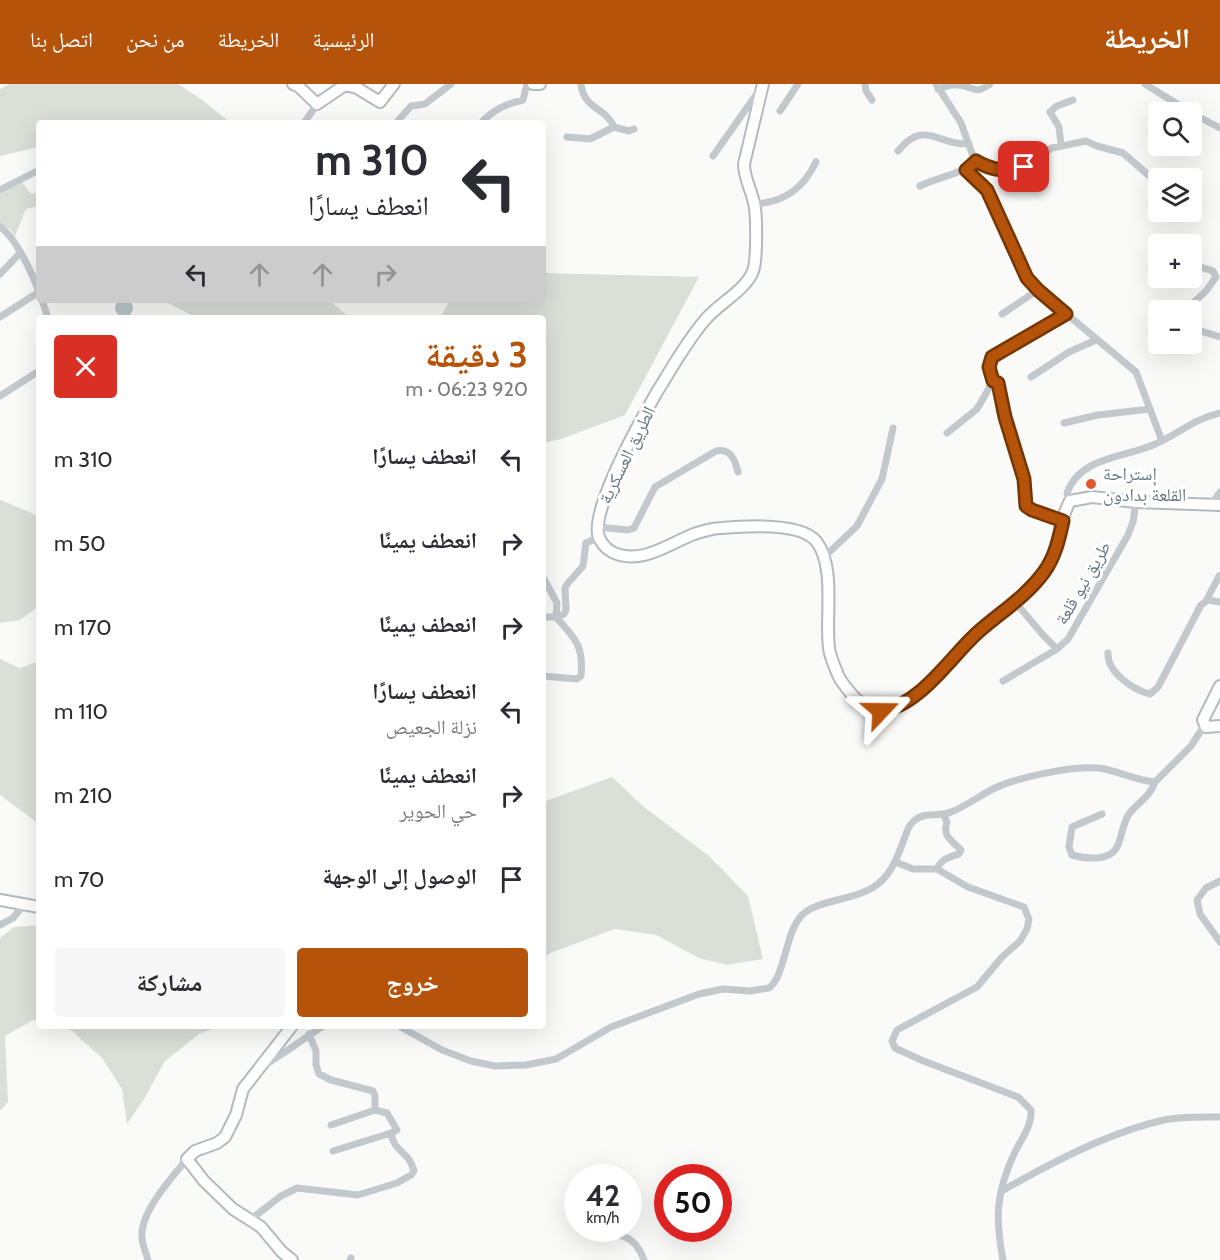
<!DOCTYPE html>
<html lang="ar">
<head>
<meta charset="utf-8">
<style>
  :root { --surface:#fff; --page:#f7f7f7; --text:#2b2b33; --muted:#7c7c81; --accent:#b45309 }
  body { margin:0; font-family:Cabin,"Noto Naskh Arabic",sans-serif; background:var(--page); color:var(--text); direction:rtl; height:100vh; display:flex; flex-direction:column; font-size:22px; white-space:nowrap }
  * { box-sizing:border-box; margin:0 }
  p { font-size:20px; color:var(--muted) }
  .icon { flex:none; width:33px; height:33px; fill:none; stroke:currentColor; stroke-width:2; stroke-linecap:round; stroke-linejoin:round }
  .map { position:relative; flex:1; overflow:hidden; direction:ltr }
  .side { position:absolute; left:36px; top:231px; width:510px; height:714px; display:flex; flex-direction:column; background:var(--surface); border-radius:6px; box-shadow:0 6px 24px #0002; direction:rtl }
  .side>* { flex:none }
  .top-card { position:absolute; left:36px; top:36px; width:510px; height:183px; border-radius:6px; box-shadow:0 6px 24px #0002; direction:rtl; background:#fff; color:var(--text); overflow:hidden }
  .tools { position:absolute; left:1148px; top:18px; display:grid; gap:12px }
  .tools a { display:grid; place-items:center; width:54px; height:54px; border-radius:6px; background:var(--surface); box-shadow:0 6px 24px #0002; font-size:30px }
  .speed { position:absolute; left:564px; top:1080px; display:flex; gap:12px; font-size:30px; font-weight:700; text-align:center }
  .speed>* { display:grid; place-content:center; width:78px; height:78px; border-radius:50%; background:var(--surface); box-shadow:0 6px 24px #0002; line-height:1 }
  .speed small { font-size:15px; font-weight:400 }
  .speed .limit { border:9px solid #d22; background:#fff; color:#111 }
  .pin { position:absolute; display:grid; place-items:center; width:51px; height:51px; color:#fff; margin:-26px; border-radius:12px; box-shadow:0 3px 9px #0006 }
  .me { position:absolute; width:66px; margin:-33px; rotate:67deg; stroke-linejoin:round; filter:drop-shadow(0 0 4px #0008) }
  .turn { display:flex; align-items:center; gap:21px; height:126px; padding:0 18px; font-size:27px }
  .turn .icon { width:78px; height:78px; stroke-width:2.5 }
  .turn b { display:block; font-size:42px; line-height:51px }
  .lanes { display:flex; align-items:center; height:57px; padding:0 18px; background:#0003; justify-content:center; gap:30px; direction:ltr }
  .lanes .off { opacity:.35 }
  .round { display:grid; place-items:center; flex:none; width:63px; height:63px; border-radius:6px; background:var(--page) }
  .headline { display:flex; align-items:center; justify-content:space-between; height:102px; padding:0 18px }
  h1 { font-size:36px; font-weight:700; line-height:45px; color:var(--accent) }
  .primary-button { display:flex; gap:12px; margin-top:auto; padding:12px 18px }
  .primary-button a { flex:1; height:69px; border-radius:6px; background:var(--accent); color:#fff; font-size:24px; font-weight:700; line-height:69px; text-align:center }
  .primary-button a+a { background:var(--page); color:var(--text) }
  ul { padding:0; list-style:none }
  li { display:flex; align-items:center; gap:18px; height:84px; padding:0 18px }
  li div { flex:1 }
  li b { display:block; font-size:22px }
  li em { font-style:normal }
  header { display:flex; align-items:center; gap:36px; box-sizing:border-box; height:84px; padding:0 30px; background:var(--accent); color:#fff }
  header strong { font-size:28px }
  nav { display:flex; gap:33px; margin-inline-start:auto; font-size:21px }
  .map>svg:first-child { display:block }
  .green { fill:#dadfd7 }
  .water { fill:#bbc7cb }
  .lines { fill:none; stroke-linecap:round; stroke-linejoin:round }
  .secondary-casing { stroke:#b3babf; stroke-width:14 }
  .street { stroke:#c3c8cc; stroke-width:7 }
  .secondary { stroke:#fff; stroke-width:10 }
  .route-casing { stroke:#753606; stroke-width:15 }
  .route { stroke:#b45309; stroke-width:10 }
  .poi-dot { fill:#e4572e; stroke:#fff; stroke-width:2 }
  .labels { text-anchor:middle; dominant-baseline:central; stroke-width:6; stroke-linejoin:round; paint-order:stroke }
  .street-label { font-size:18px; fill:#657683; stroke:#fff }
  .poi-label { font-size:18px; fill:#657683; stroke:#fff; text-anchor:start }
</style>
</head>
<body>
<header>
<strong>الخريطة</strong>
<nav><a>الرئيسية</a><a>الخريطة</a><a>من نحن</a><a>اتصل بنا</a></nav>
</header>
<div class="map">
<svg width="1220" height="1176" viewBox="0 0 1220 1176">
  <rect width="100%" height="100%" fill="#fafaf8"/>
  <!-- green -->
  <path class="green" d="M10,0H178L201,15L231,39H39V63L0,72V5Z
    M22,98L31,110L39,107V122L26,125L15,152L10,145L0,140V110Z
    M543,189L699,193L625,331L561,355L543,359V234H440L450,216H543Z
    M162,216H329L350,234H197Z
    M0,416L39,432V522L20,536L0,539Z
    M0,575L20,584L39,577V740L0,711Z
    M612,693L644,723L709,772L748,812L763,875L727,881L699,874L656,851L615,845L550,869L543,875V718Z
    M39,841V937L33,936L5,952L8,1018L0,1027V854L14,843Z
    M57,942H219L199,950L165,977L144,1015L127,1040L122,1005L102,974L71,946Z"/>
  <!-- water -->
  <path class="water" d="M115 224a9 9 0 1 1 18 0a9 9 0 1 1-18 0Z"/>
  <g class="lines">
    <defs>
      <path id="secondary" d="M293,0L298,2L317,20L345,1L357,4L380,18L394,0
        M533,0H540
        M763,0L744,80C744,94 751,105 754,119C757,130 757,177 753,187C746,206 718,220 705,236C677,268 592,411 598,450C600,458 605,464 612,468C641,482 668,460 694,450C703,447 712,444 722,444C745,442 800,438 816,457C836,482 825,534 829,564C830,573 835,583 838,591C842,600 849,607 855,614C894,655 947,578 973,553C996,530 1026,514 1045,487C1060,465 1058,438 1070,417L1092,413L1136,418L1220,421
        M1220,602L1203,636L1206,643L1220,642
        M0,816L39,823
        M292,942L243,1005L236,1031L225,1053L217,1059L195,1067L187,1075L204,1097L233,1125L261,1143L282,1168L292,1176"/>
    </defs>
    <!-- secondary casing -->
    <use href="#secondary" class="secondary-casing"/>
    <!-- street -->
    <path class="street" d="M581,0C584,26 606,23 614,43L629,47L634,45
      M865,0L866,7L872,16
      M936,0L961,39L974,75L983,81L1003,86L1019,85L1052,64L1086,57L1097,62L1123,69L1153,95
      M1145,0L1190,28
      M938,5C945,3 951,0 958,1C974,2 974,12 990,0
      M780,27L798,0
      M1191,29L1220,44
      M304,39L317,20
      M396,39L411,22L425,20L451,0
      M481,39C493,26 505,20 523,16L527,0
      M567,53L590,55L614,43
      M1061,61L1059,43L1050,28L1057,22L1073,16
      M898,67C925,34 938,62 969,60
      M713,72L758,8
      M966,86L987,106L1027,194L1038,206L1136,288L1162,357
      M920,102C938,93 960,91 976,77
      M0,106L39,86
      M755,120C784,118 803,105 816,78
      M0,143C15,152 33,191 39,208
      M1191,180L1213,187L1216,193L1206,207L1193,219L1191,240L1201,247L1220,253
      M0,190L20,169
      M42,216L48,234
      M1002,230L1038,206
      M0,233L39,208
      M1031,293L1069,268L1096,256
      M993,297L989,283L992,273L1066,230
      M0,312L39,287
      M1064,339L1098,331L1150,325
      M947,349L977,325L992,299L996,297L1019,375L1024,395L1027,422L1032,426L1063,437
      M1070,417L1067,409C1080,373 1123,374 1153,361C1178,351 1191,336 1220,329
      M1211,421L1220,408
      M598,443L628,446L634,444L655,403L716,367C731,364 735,376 738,388
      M823,474L857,442L882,395L893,344
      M543,493L557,519L556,533C575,554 584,562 581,592L577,595L543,592
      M1206,517L1219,492
      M1015,518L1043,551L1057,565
      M543,533H556L564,530L566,526L565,504L568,499L583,482L586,459L599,453
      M1108,569C1107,588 1133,606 1150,610L1158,603L1201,521L1208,516L1220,518
      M1003,597L1057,565L1068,555L1128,451L1133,438L1136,418
      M1102,730L1072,743L1069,763L1072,771C1087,775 1111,778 1118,761C1122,751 1123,739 1129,730C1137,719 1151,712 1155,698
      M896,778L913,785H937L968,803L1024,823L1029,835L1027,845L1020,857L1002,873L977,903L897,946L892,957L895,964L921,976L1018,1013L1031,1026C1032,1043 1021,1055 1014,1070C996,1109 995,1134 1003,1176
      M937,785C941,775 949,773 959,770L961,766C952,756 942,753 947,738L943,730
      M1220,797L1206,804L1197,816L1200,830L1220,858
      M0,841L13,834L24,821
      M399,942L442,966L471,977L495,982L526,981L556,975L611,943L699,910L723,905L750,907L769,904C785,893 785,848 802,831C818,815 856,817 878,800C894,787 899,768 906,750C908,745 909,741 913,738C924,726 939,734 951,728C967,722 980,711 995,704C1019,693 1071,682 1098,684C1118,686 1135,697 1155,698L1191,662L1204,642
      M309,950L316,967V981L319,990L331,996L373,1007L375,1012V1026L331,1041
      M263,982C284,970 303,955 323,942
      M333,1067L391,1049
      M1002,1107C1050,1079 1109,1048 1164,1036C1182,1032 1202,1033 1220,1033
      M250,1136L281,1112L297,1104L358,1111L397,1099L411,1091L414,1087C409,1067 393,1067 391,1049L397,1046L387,1029L375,1026
      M614,1151C630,1151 639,1162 644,1176
      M148,1176C146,1168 142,1161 142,1153C140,1128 172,1093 187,1075
      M350,1176L351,1174"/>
    <!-- secondary -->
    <use href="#secondary" class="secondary"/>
  </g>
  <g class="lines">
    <defs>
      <path id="route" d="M881,627C919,622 949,575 976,550C998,530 1026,513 1044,488C1055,473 1059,455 1063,437L1032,426L1026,422L1024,395L1005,333L998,299L993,297L989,283L992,273L1066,230L1038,206L1027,194L987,106L966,86L976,77C989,85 1009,90 1024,83"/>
    </defs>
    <!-- route casing -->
    <use href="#route" class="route-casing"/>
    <!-- route -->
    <use href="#route" class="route"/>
  </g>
  <!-- markers -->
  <circle class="poi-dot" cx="1091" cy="400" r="6"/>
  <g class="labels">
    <!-- street labels -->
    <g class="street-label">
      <text transform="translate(627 371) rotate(-64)">الطريق العسكرية</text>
      <text transform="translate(1083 499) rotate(-60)">طريق نيو قلعة</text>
    </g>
    <!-- poi labels -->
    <g class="poi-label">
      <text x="1103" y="390">إستراحة<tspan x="1103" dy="21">القلعة بدادون</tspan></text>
    </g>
  </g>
</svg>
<div class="tools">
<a><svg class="icon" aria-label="search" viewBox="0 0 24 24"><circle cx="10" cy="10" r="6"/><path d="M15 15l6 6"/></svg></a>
<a><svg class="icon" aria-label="layers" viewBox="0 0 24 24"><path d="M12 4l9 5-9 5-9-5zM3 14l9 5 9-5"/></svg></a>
<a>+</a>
<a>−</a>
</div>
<div class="speed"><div>42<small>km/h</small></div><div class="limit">50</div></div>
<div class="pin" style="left:1024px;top:83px;background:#d93025"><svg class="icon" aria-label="arrive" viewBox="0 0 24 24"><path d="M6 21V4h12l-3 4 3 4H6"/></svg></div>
<svg class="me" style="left:881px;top:627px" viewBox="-20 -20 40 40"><path d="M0-17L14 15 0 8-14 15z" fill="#b45309" stroke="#fff" stroke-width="4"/></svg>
<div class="top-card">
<div class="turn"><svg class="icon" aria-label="left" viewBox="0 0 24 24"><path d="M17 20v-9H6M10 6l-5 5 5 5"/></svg><div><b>310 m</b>انعطف يسارًا</div></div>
<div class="lanes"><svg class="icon" aria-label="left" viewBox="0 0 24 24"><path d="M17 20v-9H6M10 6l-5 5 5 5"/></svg><svg class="icon off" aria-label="ahead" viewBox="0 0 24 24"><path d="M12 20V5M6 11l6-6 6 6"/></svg><svg class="icon off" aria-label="ahead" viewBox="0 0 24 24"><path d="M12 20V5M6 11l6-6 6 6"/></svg><svg class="icon off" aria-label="right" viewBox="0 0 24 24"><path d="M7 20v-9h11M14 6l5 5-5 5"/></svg></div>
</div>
<section class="side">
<div class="headline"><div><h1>3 دقيقة</h1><p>920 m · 06:23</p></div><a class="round" style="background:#d93025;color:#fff"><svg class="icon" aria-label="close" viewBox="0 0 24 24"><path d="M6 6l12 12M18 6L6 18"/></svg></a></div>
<ul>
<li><svg class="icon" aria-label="left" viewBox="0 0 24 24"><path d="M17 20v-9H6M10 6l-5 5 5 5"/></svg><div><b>انعطف يسارًا</b></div><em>310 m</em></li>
<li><svg class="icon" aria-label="right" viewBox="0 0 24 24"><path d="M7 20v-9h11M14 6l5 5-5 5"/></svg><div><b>انعطف يمينًا</b></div><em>50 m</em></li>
<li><svg class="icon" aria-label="right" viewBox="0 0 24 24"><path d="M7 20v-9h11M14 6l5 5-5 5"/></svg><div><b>انعطف يمينًا</b></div><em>170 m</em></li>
<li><svg class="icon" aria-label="left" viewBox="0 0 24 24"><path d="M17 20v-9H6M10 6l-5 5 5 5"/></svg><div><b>انعطف يسارًا</b><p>نزلة الجعيص</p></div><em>110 m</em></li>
<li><svg class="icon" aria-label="right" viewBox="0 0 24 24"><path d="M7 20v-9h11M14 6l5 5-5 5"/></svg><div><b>انعطف يمينًا</b><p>حي الحوير</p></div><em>210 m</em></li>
<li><svg class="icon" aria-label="arrive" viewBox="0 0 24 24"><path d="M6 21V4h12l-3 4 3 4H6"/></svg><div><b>الوصول إلى الوجهة</b></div><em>70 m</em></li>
</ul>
<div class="primary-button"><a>خروج</a><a>مشاركة</a></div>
</section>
</div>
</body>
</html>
